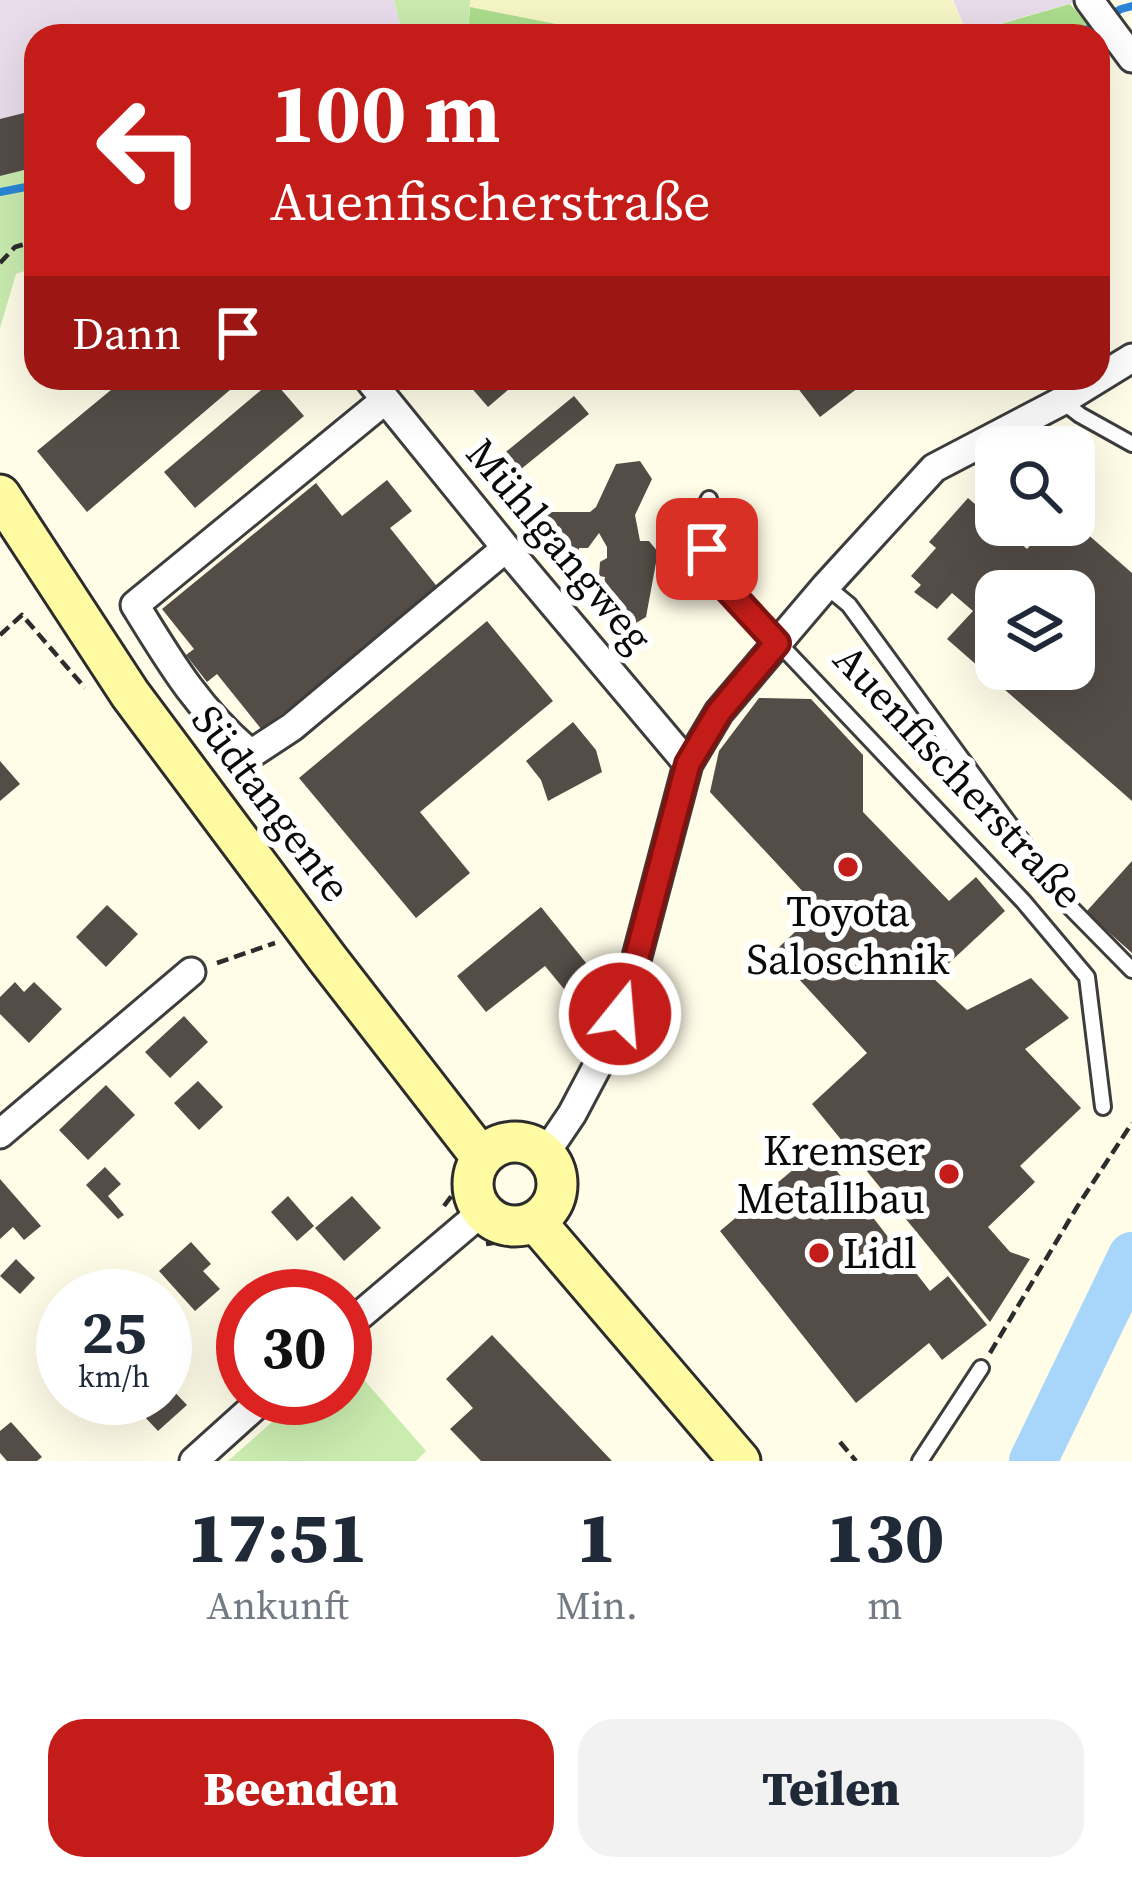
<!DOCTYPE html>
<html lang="de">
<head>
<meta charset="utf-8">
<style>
  :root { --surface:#fff; --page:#f2f2f3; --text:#1f2937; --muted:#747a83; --accent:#c41d19 }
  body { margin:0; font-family:"Source Serif 4",serif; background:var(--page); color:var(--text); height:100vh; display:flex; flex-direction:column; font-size:45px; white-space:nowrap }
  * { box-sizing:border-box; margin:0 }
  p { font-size:39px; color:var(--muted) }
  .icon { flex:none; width:66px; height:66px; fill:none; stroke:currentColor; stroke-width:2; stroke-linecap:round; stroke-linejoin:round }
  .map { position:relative; height:1461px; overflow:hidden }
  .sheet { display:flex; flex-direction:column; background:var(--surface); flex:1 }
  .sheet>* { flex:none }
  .top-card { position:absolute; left:24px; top:24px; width:1086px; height:366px; border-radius:36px; box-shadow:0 12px 48px #0002; background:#c41d19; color:#fff; overflow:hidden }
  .fabs { position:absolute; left:975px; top:426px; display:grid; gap:24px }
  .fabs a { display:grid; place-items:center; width:120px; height:120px; border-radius:24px; background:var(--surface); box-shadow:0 12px 48px #0002; font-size:60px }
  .speed { position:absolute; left:36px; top:1269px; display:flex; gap:24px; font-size:60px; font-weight:700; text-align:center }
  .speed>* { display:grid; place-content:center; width:156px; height:156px; border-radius:50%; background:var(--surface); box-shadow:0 12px 48px #0002; line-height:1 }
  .speed small { font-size:30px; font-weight:400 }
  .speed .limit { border:18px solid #d22; background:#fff; color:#111 }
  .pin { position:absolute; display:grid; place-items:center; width:102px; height:102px; color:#fff; margin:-51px; border-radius:24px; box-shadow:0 6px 18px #0006 }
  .me { position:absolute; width:132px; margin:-66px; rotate:17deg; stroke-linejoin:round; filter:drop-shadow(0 0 9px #0008) }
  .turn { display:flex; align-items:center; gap:42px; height:252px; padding:0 48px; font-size:54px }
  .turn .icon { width:156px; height:156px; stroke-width:2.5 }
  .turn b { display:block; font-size:84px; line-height:102px }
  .then { display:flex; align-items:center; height:114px; padding:0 48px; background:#0003; gap:24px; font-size:45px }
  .eta { display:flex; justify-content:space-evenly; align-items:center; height:204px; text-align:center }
  .eta b { font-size:72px; font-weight:800; line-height:84px }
  .cta { display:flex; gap:24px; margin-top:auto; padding:24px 48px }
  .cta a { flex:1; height:138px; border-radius:36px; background:var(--accent); color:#fff; font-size:48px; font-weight:800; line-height:138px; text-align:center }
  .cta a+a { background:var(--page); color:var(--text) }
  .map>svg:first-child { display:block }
  .industrial { fill:#eaddeb }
  .farmland { fill:#f7f6c6 }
  .green { fill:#caecaf }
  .forest { fill:#acde8d }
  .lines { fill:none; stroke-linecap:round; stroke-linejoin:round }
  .stream { stroke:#2a85d7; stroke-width:8 }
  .river { stroke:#a8d6fb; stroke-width:48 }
  .building { fill:#544c46; fill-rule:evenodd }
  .lane-casing { stroke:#3d3d3d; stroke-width:20 }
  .street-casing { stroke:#3d3d3d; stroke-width:33 }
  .secondary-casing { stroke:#2c2c2c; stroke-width:45 }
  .path { stroke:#2c2c2c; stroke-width:4.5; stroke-dasharray:12 6; stroke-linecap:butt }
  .lane { stroke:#fff; stroke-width:14 }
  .street { stroke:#fff; stroke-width:27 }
  .secondary { stroke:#fffba3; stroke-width:39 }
  .route-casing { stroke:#7f1310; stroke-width:30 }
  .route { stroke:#c41d19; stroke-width:21 }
  .poi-dot { fill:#c41d19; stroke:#fff; stroke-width:4.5 }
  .labels { text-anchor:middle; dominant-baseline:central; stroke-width:12; stroke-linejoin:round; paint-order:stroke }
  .street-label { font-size:42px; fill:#0a0a0a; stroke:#fff }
  .poi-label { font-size:42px; fill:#0a0a0a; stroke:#fff }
</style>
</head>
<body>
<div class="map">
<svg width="1132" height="1461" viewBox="0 0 1132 1461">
  <rect width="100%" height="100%" fill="#fffce8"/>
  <!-- industrial -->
  <path class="industrial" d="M0,0H394L403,36H36V167L0,176Z
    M953,0H1083L967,33Z"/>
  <!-- farmland -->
  <path class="farmland" d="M470,0H952L967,33L959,36H617L470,7Z"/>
  <!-- green -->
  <path class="green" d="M394,0H470L468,36H403Z
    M36,167V267L16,274L0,328V176Z
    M345,1358L426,1451L416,1461H228L299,1398H345Z"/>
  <!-- forest -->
  <path class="forest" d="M1070,4L1104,43L1106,71L1098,76V36H959Z
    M470,7L617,36H468Z"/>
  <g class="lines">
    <!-- stream -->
    <path class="stream" d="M1109,16L1121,9L1132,6
      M1077,36L1096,24
      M0,192L36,185"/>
    <!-- river -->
    <path class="river" d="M1033,1461L1132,1256"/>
  </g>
  <!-- building -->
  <path class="building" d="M36,110V167L0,176V119Z
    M89,378H244L87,512L37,451L117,385L101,390L92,385Z
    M463,378H522L488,407Z
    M790,378H871L820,417Z
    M273,380L304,416L195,508L164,472Z
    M574,396L589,414L510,478L496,460Z
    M640,461L652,479L635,515L640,541H649L658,552L646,617L636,623L612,621L603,609L608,596L602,594L605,577L599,576L600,562L607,558V547L599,533L588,548H579L580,570H563L539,530L548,512H590L596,507L616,464Z
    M387,480L412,511L390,528L439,589L262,730L217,674L207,682L186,655L194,649L162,609L316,483L342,516Z
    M968,498L1027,549L1049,525H1077L1132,573V801L947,639L973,611L952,593L937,609L914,592L921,585L911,576L936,548L929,542ZM996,591H1074V669H996Z
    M487,621L553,701L420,812L470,873L416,918L299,778Z
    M759,698L811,699L863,755V812L949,901L976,877L1005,911L933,978L967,1010L1031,978L1069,1018L1025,1049L1081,1108L1020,1166L1035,1182L988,1227L1010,1252L1030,1259L990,1322L812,1104L867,1053L774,952L819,909L710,792L719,751Z
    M573,722L596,750L602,772L548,801L541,780L526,761Z
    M0,761L20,784L0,801Z
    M1132,861V953L1086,912Z
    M107,905L138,934L106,967L76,937Z
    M541,907L595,974L569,995L545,966L486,1012L457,976Z
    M15,982L24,992L34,982L62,1009L29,1043L0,1014V997Z
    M184,1016L208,1042L170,1078L145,1052Z
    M198,1081L223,1107L199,1130L174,1103Z
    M106,1085L135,1115L88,1160L59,1130Z
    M819,1148L930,1291L948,1276L987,1325L942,1360L929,1343L856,1403L720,1231Z
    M105,1167L121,1184L108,1196L124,1215L118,1219L86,1185Z
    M0,1179L41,1226L24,1240L13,1227L0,1239Z
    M288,1196L314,1226L297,1241L271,1212Z
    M352,1196L381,1228L344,1261L315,1228Z
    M191,1242L211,1264L203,1271L220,1289L195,1311L159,1271Z
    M16,1259L35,1278L20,1294L0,1276Z
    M492,1335L612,1461H481L450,1429L473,1408L446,1379Z
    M165,1382L187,1405L158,1431L127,1398H165Z
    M11,1422L42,1457L37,1461H7L0,1453V1431Z"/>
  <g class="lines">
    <defs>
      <path id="lane" d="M1062,401L1080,415L1132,444
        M709,499L698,520L717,578L1023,901L1087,977L1103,1107
        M826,586L849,605L1070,907L1132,970
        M920,1461L981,1368"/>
      <path id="street" d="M1089,0L1132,58
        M368,378L506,548L688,764
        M385,400L135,605C170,662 199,711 251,754L292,727L506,548
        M0,1134L191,972
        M545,1154L572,1114L609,1044L630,983L688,764L719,712L826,586L934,468L1062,401L1132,358
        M345,1328L483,1211
        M194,1461L264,1398"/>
      <path id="secondary" d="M0,495L130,694L327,958L482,1158
        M473 1184a42 42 0 1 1 84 0a42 42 0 1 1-84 0Z
        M535,1221L740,1461"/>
    </defs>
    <!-- lane casing -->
    <use href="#lane" class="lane-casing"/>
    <!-- street casing -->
    <use href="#street" class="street-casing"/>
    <!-- secondary casing -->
    <use href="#secondary" class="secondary-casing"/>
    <!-- path -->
    <path class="path" d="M1098,86L1111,78
      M0,263L15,247L36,241
      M0,635L22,615L85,688
      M217,963L275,943
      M444,1206L456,1190V1180
      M486,1244L506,1241L510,1243
      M990,1353L1077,1207L1132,1123
      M840,1442L856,1461"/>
    <!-- lane -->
    <use href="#lane" class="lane"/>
    <!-- street -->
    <use href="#street" class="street"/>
    <!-- secondary -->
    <use href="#secondary" class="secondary"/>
  </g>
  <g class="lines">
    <defs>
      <path id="route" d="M620,1014L630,983L688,764L719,712L777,643L717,578L707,549"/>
    </defs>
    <!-- route casing -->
    <use href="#route" class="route-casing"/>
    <!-- route -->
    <use href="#route" class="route"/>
  </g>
  <!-- markers -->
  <g class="poi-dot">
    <circle cx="848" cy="867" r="12"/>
    <circle cx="949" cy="1174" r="12"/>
    <circle cx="819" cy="1253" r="12"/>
  </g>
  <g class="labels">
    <!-- street labels -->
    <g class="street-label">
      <text transform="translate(560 545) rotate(50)">Mühlgangweg</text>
      <text transform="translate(959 776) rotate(47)">Auenfischerstraße</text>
      <text transform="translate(272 803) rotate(53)">Südtangente</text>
    </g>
    <!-- poi labels -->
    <g class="poi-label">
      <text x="848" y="911">Toyota<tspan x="848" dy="48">Saloschnik</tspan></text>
      <text x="925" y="1150" text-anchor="end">Kremser<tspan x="925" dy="48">Metallbau</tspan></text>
      <text x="843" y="1253" text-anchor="start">Lidl</text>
    </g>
  </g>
</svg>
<div class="fabs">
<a><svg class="icon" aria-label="search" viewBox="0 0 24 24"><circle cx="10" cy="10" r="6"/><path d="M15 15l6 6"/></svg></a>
<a><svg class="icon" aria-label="layers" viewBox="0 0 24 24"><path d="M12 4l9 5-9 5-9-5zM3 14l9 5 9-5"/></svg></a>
</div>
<div class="speed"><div>25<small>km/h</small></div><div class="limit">30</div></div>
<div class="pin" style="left:707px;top:549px;background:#d93025"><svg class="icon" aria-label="arrive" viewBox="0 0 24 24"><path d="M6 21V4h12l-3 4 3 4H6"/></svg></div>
<svg class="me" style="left:620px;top:1014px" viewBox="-20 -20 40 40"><circle r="17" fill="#c41d19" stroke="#fff" stroke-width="3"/><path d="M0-11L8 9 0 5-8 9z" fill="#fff"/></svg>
<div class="top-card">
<div class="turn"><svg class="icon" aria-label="left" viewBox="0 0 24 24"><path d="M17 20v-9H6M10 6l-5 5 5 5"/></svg><div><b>100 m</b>Auenfischerstraße</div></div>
<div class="then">Dann<svg class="icon" aria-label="arrive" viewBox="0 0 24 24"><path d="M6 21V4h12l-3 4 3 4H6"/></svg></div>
</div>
</div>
<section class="sheet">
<div class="eta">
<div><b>17:51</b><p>Ankunft</p></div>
<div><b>1</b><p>Min.</p></div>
<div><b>130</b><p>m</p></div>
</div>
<div class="cta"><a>Beenden</a><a>Teilen</a></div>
</section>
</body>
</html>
